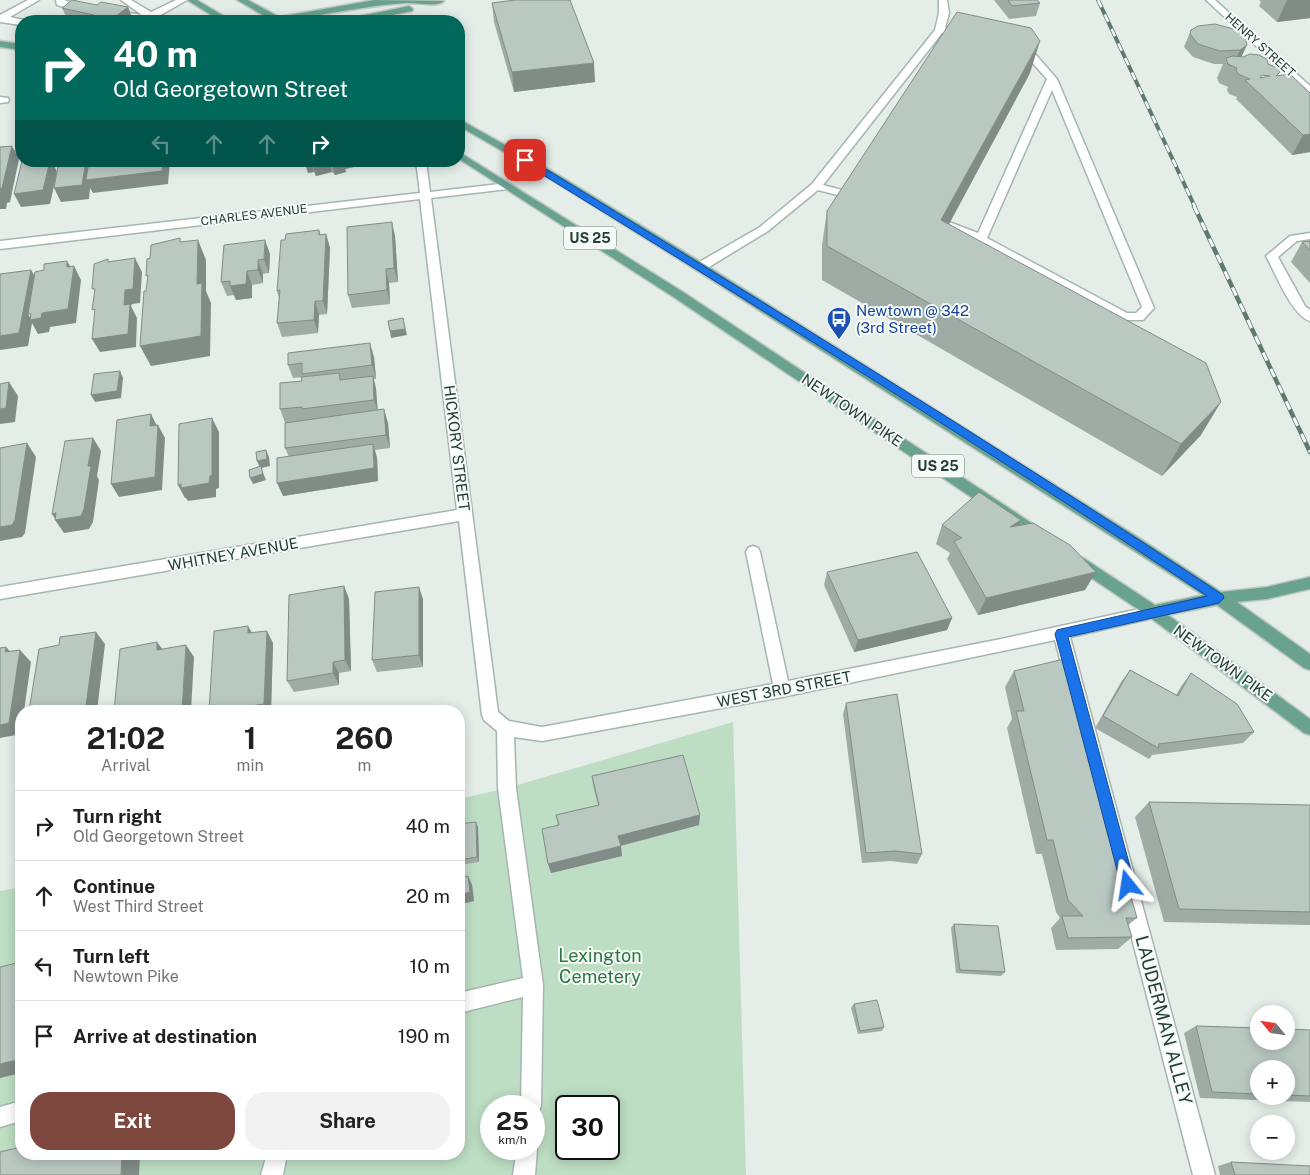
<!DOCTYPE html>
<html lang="en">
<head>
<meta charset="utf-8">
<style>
  :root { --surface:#fff; --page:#f2f2f2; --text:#202124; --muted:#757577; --line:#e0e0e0; --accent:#7e473e }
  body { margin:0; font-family:"Public Sans",sans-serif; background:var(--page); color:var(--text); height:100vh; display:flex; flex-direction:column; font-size:19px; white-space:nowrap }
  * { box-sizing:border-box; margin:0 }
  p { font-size:16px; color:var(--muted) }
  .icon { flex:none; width:28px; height:28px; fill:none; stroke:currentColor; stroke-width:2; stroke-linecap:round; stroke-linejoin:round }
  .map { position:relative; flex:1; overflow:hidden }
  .details { position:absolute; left:15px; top:705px; width:450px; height:455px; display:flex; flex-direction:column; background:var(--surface); border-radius:20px; box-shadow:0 2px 12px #0003 }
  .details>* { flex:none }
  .guide { position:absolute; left:15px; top:15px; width:450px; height:152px; border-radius:20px; box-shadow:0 2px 12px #0003; background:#00695c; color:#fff; overflow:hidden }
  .needle { width:32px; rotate:299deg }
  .buttons { position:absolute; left:1250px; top:1005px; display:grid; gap:10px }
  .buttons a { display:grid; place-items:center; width:45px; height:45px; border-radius:50%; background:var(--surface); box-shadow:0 2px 12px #0003; font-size:25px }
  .speed { position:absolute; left:480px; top:1095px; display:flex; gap:10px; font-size:25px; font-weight:700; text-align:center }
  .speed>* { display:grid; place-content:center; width:65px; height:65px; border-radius:50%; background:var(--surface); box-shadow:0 2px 12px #0003; line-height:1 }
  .speed small { font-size:12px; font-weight:400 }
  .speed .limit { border:2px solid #111; border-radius:8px; background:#fff; color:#111 }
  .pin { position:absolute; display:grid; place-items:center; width:42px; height:42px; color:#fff; margin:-21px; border-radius:10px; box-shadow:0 2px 8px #0006 }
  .me { position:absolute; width:55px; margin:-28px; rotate:345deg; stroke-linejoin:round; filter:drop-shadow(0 0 4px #0008) }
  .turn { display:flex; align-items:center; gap:18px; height:105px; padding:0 15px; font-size:22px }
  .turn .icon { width:65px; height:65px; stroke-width:2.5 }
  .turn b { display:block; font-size:35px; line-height:42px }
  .lanes { display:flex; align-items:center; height:48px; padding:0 15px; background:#0003; justify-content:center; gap:25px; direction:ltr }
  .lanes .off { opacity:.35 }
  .eta { display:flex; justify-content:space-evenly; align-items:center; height:85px; text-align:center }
  .eta b { font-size:30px; font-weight:700; line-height:35px }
  .cta { display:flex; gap:10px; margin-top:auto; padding:10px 15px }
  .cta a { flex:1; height:58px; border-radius:20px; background:var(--accent); color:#fff; font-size:20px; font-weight:700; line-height:58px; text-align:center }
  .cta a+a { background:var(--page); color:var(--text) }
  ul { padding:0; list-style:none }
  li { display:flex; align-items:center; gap:15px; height:70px; padding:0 15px; border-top:1px solid var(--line) }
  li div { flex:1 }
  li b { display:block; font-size:19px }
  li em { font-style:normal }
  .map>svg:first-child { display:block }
  .green { fill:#bddec3; fill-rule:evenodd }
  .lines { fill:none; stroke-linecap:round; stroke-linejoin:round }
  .minor-casing { stroke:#a6b5af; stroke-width:3 }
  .major-casing { stroke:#c1c9c6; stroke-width:3 }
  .minor { fill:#fff; fill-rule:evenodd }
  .major { fill:#69a38f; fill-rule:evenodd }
  .rail-far1-casing { stroke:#5e7a70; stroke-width:4 }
  .rail-casing { stroke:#5e7a70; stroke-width:4.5 }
  .rail-far1 { stroke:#f5faf7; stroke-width:2.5; stroke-dasharray:8; stroke-linecap:butt }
  .rail { stroke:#f5faf7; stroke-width:3; stroke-dasharray:9; stroke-linecap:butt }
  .wall { fill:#9faca6; fill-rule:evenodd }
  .shaded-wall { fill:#828c87 }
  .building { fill:#b9c8c1; stroke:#828c87; fill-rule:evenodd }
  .route { fill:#1a73e8; stroke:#114b97 }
  .labels { text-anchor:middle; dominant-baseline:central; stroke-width:4; stroke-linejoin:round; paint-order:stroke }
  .far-street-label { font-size:12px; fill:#233f35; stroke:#f5faf7 }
  .shield { fill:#f5faf7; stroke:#62776f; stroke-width:1 }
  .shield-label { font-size:14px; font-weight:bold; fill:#233f35 }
  .transit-label { font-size:15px; fill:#164399; stroke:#f5faf7; text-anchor:start }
  .street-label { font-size:15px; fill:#233f35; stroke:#f5faf7 }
  .near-park-label { font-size:18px; fill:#2d7643; stroke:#f5faf7 }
  .near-street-label { font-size:18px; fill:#233f35; stroke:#f5faf7 }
</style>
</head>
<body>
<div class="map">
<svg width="1310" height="1175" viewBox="0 0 1310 1175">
  <rect width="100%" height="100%" fill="#e4ede8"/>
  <!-- green -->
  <path class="green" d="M733,722L746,1175H0V891L21,887V1154H459V799L507,788ZM491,1106H534V1149H491ZM566,1106H609V1149H566Z"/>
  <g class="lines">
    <defs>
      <path id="minor" d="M28,0H39L10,17L24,20L21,21V25L0,22V15Z
        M56,0H64L87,9L83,12L57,5Z
        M121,0H131L151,12L176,0H187L152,20L138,21L108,15V11L111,10L142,15Z
        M939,0H947L949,13L945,28L970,36L965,39L942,33L823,185L857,194L858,196L857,198L853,199L818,190L768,231L704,270H696L694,267L696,264L760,227L812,184L935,30L939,13Z
        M1206,0H1215L1310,86V94L1307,93Z
        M1016,46L1036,55L1057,79L1154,308L1143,320H1121L943,225L949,222L978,233L1047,79L1029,59L1013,51L1011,49ZM1052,90L1142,307L1136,313H1127L987,238Z
        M0,97L8,98L9,100L8,102L0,103Z
        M416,161H426L430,192L508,183L513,186L508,189L431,198L498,712L509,721L542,727L773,684L746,552L748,548L753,546L758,548L760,552L788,681L1001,639L1153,606L1158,608L1161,612L1158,616L1153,618L1070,637L1215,1175H1193L1055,640L782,697L542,741L514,737L516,788L543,985L541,1106L538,1113L534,1115V1106H521L523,997L459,1013V993L523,978L498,788L497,731L484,720L482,715L459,521L0,599V587L457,510L420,199L0,249V241L420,193Z
        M1310,233V239L1297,241L1278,257L1305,306L1310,310V321C1292,316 1275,272 1266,256L1290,236Z
        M21,1101V1121L0,1127V1107Z
        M534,1141L537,1149L535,1175H513L517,1149H534Z
        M267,1154H287L283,1175H261Z"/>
      <path id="major" d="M187,0H197L232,21H221Z
        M237,0H248L279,17L374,0L444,1C436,8 417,2 406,3C366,6 326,14 286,21H273Z
        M409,6L413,9L412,11L363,21H346L351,18Z
        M0,41L21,44V50L0,47Z
        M459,119L560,176L704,264L1136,536L1221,592L1267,587L1310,577V589L1267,599L1237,602L1310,654V670L1304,668L1217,605L1168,615L1310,719V735L1304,733L1148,616L1075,567L1073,563L1075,559L1080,557L1085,559L1155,605L1203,595L696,270L552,180L459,126Z
        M459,152L683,292L1045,532L1047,536L1045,540L1040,542L1035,540L675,298L459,159Z"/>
    </defs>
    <!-- minor casing -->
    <use href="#minor" class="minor-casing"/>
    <!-- major casing -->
    <use href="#major" class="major-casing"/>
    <!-- minor -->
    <use href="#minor" class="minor"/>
    <!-- major -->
    <use href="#major" class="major"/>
    <defs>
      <path id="rail-far1" d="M1098,0L1195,207"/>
      <path id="rail" d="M1194,206L1310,452"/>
    </defs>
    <!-- rail-far1 casing -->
    <use href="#rail-far1" class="rail-far1-casing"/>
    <!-- rail casing -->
    <use href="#rail" class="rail-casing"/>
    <!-- rail-far1 -->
    <use href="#rail-far1" class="rail-far1"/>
    <!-- rail -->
    <use href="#rail" class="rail"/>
  </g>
  <!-- wall -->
  <path class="wall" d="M994,0H1037L1040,3L1036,16L1009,19Z
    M1259,0H1310V18L1277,22L1259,6L1261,2Z
    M492,3L595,82L514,92L494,22Z
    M97,5L128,7L133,20L131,21H68L62,8Z
    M1191,30H1237L1242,57L1268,64L1278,76L1310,152L1292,155L1236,99L1237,97L1229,94L1227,90L1228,87L1219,83L1217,78L1223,64H1214L1193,57L1184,47ZM1262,75L1270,76L1260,78Z
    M1030,73L949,224L1201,435L1162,476L822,280V245L827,211Z
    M21,84V96L17,88Z
    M304,161H352L354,167L345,169L346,172L335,175L332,172L316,176L314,172L308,173Z
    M319,230L321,235L326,234L330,248L327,314L319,315L318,333L282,337L277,323L279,298L277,291Z
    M395,236L398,282L389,283L390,304L352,308L348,295Z
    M1310,241V283L1291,262L1302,242Z
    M224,245L270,254L269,273L263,274V283L252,285V298L236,300L234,295L227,296L221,282Z
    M288,353L374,357L376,379H374L376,389L377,410L388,423L390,448L375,450L377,458L378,481L283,496L289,457L285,448V423L280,409L302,381L303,377L293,378L288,365Z
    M942,525L1018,526L1085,590L978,615L947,559L950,553L936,544Z
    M827,572L952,618L947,630L854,652L824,585Z
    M344,586L349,599L351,671L339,673V685L294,692L287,681Z
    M423,599V667L377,672L372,660Z
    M273,643L271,711H209Z
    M1130,670L1176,695L1182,685L1191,673L1254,732L1243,743L1152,755L1149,759L1095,728L1121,682Z
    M1014,671L1137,918L1128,925L1132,937L1118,949L1056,950L1051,928L1060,918L1056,912L1042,854H1036L1007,728L1012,719L1005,687Z
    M846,703L922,854L917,864L890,861L862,863L843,714Z
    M592,776L700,815L699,825L621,846L622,856L551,873L558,825L556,815L598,805L593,786Z
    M1149,802L1310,805V925L1164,922L1135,817Z
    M459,824L478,827L479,862L459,865Z
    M468,876L472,885L474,901L461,904L465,946L459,947V878Z
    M954,924L1005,972L1001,976L956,973L951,928Z
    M854,1004L884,1027L882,1031L858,1034L851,1008Z
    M1196,1026L1310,1030V1102L1200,1098L1184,1033ZM1259,1069H1286V1096H1259Z
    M1231,1162L1310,1175H1220L1218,1166Z"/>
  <!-- shaded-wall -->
  <path class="shaded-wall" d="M1287,0H1310V18L1277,22Z
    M128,7L133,20L131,21H113L112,19Z
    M1040,41L1030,73L933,254L941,220Z
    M1247,45L1241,58L1234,63L1240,50Z
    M594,63L595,82L514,92L512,72Z
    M1310,134V152L1292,155L1303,135Z
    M12,146L19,159L10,202L7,203L6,209H0V189Z
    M50,161H52L57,172L50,204L21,207L14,194Z
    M86,161H170L168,184L93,193L90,188L89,199L61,202L54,188Z
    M305,161H311L314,172L308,173Z
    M316,161H329L332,172L316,176L312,162Z
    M331,161H352L354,167L345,169L346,172L335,175Z
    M392,222L395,236L398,282L394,268Z
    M326,234L330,248L327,314L323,301Z
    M198,240L206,260V291L211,303L210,356L151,366L140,346L197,284Z
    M265,240L270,254L269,273L264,259Z
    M135,258L142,272L140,303L132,304L131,306L137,318L136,347L100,352L92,339L124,305L125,290Z
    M258,260L263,274V283L258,270Z
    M67,261L73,271L74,266L81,280L76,323L50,327L49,332L38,334L32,323L28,346L0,350V336L31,270L39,283L31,314H28L32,320L42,313L67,267Z
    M386,269L389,283L390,304L387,290Z
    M247,271L252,285V298L236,300L230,286Z
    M315,301L319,315L318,333L314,320Z
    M403,318L407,335L391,338L390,331Z
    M370,343L374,357L376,379L372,365Z
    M120,371L123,378L121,398L95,402L91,395Z
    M373,376L376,389L378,413L374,400Z
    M9,382L18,396L15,422L0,424V409Z
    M1221,402L1201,435L1162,476L1181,444Z
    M384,409L388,423L390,448L386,435Z
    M151,414L158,428L150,426Z
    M212,418L219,432V488L216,489V497L188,501L186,498H185L178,485Z
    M158,425L165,438L162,490L119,497L111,484Z
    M93,438L101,451L97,476L99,480L93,522L89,529L64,533L55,520H56L52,514L56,513L88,466Z
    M27,443L36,457L25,533L22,537L0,541V527Z
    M373,444L377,458L378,481L283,496L277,483Z
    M266,450L269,457L270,466L261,468L266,480L253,484L250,478L260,468L257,461Z
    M1021,520L1013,539L1010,527Z
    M1096,572L1085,590L978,615L986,598Z
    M344,586L349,599L351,671L345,660Z
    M419,587L423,599V667L419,655Z
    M952,618L947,630L854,652L858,640Z
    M248,626L255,638L248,633Z
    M267,631L273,643L271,711H269L264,704Z
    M96,632L105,644L97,711H56Z
    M157,642L166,654L157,650Z
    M186,645L194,657L191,711H182Z
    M6,647L17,659L5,652Z
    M20,650L31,662L24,711H21V734L0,738V725Z
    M333,662L339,673V685L333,673Z
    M700,815L699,825L619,846L618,836Z
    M476,822L478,827L479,862L477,857Z
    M621,846L622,856L551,873L548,864Z
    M468,876L472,885L474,901L461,904L465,946L461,937L459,914V895Z
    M21,1059V1073L0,1078V1064Z
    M122,1154H140L139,1175H121Z"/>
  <!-- building -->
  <path class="building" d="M72,0L97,5L101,2L128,7L112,19L62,8Z
    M515,0H570L594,63L512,72L492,3Z
    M1008,0H1037L1040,3L1012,6Z
    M957,12L1031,28L1040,41L941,220L1206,363L1221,402L1181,444L827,246V211Z
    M1215,24L1237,30L1245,36L1247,45L1240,50L1220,51L1198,44L1190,34L1191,30L1198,26Z
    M1250,54L1259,55L1267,59L1268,64L1278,68L1280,72L1276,76L1290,74L1310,93V134L1303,135L1245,80L1250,79L1238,74L1236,70L1237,68L1228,64L1226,58L1233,56L1243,57ZM1262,75L1270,76L1260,78Z
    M21,84V88H17Z
    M12,146L2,188L0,189V147Z
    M22,161H50L43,190L14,194Z
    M59,161H86L82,185L54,188Z
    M89,161H163L162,171L86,180Z
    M392,222L394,268L386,269L387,290L348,295L347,227Z
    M319,230V235L326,234L323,301H315L314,320L277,323L280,290L277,291L281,240H285L286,234Z
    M180,238V242L198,240L197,284L202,283L201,336L140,346L144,291H146L148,275L146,276L147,259L150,258L151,245Z
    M265,240L264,259L258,260V270L247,271L246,284L230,286V281L221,282L224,245Z
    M1310,241V250L1302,242Z
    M135,258L133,289L125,290L124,305L130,304L128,334L92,339L95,309L92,310L95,289H92L94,264L108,259V262Z
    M67,261V267L74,266L68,309L42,313L41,318L30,320L31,314H28L35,272L44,270V264Z
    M31,270L19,333L0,336V274Z
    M403,318L405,329L390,331L388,321Z
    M370,343L372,365L302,374V363L288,365V353Z
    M120,371L117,391L91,395L94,374Z
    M339,373L340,380L373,376L374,400L302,409V407L280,409V383L302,381L301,377Z
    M9,382L6,408L0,409V384Z
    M384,409L386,435L285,448V423Z
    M151,414L150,426L158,425L155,477L111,484L117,420Z
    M212,418V475L210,476L209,483L181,488V484L178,485L179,424Z
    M93,438L88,466H91L84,509L81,516L55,520L56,513L52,514L65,441Z
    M27,443L15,520L12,525L0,527V448Z
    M373,444L374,468L277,483V458Z
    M266,450L267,459L257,461L256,452Z
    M261,466L263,474L250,478L249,470Z
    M979,492L1021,520L1010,527L1033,523L1070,545L1096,572L986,598L954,541L962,538L942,525Z
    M917,552L952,618L858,640L827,572Z
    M344,586L345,660L333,662V673L287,681L289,595Z
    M419,587V655L372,660L375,592Z
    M248,626V633L267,631L264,704L217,711H209L214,631Z
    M96,632L86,706L56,711H29L39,649L59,645L60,637Z
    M157,642V650L186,645L182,711H114L120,649Z
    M6,647L5,652L20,650L9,723L0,725V648Z
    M1064,659L1137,918H1126L1132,937L1068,938L1062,916H1083L1068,900L1053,840H1047L1016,711H1024L1014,671Z
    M1130,670L1178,696L1191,673L1237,704L1254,732L1159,744L1158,748L1103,716Z
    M897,694L922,854L895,851L866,853L846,703Z
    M683,755L700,815L618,836L621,846L548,864L542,829L559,825L556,815L599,805L592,776Z
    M1149,802L1310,805V912L1179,909Z
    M476,822L477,857L459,860V824Z
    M468,876L470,892L459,895V878Z
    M459,914L461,937L459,938Z
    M954,924L998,926L1005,972L960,970Z
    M21,962V1059L0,1064V967Z
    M877,1000L884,1027L860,1031L854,1004Z
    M1196,1026L1259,1028V1041H1286V1029L1310,1030V1096L1286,1095V1069H1259V1094L1212,1092Z
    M21,1147V1154H122L121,1175H0V1152Z
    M1231,1162L1310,1166V1175H1235Z"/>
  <!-- route -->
  <path class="route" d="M522,158H528C761,301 995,444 1223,595L1224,598L1219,603L1068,637L1135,885L1133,890L1128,892L1123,890L1121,885L1055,634L1057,630L1061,629L1207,596C982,446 752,303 522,162Z"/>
  <!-- icons -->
  <defs>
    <symbol id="bus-pin" viewBox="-11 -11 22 30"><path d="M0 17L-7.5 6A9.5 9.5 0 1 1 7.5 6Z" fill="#1a4fb4" stroke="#f5faf7"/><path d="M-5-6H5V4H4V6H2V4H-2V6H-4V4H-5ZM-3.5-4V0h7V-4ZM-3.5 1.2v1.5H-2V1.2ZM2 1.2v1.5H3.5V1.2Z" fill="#fff"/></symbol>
  </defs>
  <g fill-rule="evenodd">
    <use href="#bus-pin" x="825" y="305" width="28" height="38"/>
  </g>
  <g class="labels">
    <!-- far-street labels -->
    <g class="far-street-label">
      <text transform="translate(1260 45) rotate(42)">HENRY STREET</text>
      <text transform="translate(254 215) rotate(-7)">CHARLES AVENUE</text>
    </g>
    <!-- shield labels -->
    <g class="shield">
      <rect x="564" y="226.5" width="52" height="23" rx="4"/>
      <rect x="912" y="454.5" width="52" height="23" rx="4"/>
    </g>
    <g class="shield-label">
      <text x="590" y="238">US 25</text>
      <text x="938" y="466">US 25</text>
    </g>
    <!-- transit labels -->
    <g class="transit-label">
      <text x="856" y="310">Newtown @ 342<tspan x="856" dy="17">(3rd Street)</tspan></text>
    </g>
    <!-- street labels -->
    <g class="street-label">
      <text transform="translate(852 410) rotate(34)">NEWTOWN PIKE</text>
      <text transform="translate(457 448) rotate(83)">HICKORY STREET</text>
      <text transform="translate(233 554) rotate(-10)">WHITNEY AVENUE</text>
      <text transform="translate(1223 663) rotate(36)">NEWTOWN PIKE</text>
      <text transform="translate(784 689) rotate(-11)">WEST 3RD STREET</text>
    </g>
    <!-- near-park labels -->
    <g class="near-park-label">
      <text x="600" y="955">Lexington<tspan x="600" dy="21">Cemetery</tspan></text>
    </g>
    <!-- near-street labels -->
    <g class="near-street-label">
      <text transform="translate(1164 1020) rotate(75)">LAUDERMAN ALLEY</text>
    </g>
  </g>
</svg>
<div class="buttons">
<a><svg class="needle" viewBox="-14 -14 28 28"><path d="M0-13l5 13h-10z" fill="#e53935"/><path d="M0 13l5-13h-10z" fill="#757577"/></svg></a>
<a>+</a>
<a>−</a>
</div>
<div class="speed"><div>25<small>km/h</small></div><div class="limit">30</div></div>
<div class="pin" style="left:525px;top:160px;background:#d93025"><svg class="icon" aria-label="arrive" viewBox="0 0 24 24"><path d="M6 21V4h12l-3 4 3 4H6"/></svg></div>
<svg class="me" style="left:1128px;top:885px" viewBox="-20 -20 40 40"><path d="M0-17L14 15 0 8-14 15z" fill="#1a73e8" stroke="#fff" stroke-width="4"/></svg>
<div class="guide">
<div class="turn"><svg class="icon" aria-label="right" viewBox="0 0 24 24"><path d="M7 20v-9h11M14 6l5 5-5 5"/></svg><div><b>40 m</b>Old Georgetown Street</div></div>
<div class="lanes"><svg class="icon off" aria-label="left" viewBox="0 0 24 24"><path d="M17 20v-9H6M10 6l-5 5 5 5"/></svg><svg class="icon off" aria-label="ahead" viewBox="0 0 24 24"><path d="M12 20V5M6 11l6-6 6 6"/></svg><svg class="icon off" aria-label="ahead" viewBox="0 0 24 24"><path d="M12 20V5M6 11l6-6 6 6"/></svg><svg class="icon" aria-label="right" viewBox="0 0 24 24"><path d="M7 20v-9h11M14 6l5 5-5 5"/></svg></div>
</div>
<section class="details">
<div class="eta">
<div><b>21:02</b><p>Arrival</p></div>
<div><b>1</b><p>min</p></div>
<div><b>260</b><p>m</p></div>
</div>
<ul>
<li><svg class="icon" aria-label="right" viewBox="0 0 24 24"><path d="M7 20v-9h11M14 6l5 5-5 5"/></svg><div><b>Turn right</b><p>Old Georgetown Street</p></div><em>40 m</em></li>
<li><svg class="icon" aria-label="ahead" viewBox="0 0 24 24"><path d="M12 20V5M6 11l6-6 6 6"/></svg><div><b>Continue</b><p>West Third Street</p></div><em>20 m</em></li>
<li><svg class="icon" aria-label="left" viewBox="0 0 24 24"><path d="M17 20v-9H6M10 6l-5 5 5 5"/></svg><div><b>Turn left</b><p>Newtown Pike</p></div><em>10 m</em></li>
<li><svg class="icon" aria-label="arrive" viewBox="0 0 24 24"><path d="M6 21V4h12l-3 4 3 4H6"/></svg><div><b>Arrive at destination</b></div><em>190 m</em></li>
</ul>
<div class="cta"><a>Exit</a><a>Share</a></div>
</section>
</div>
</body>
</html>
